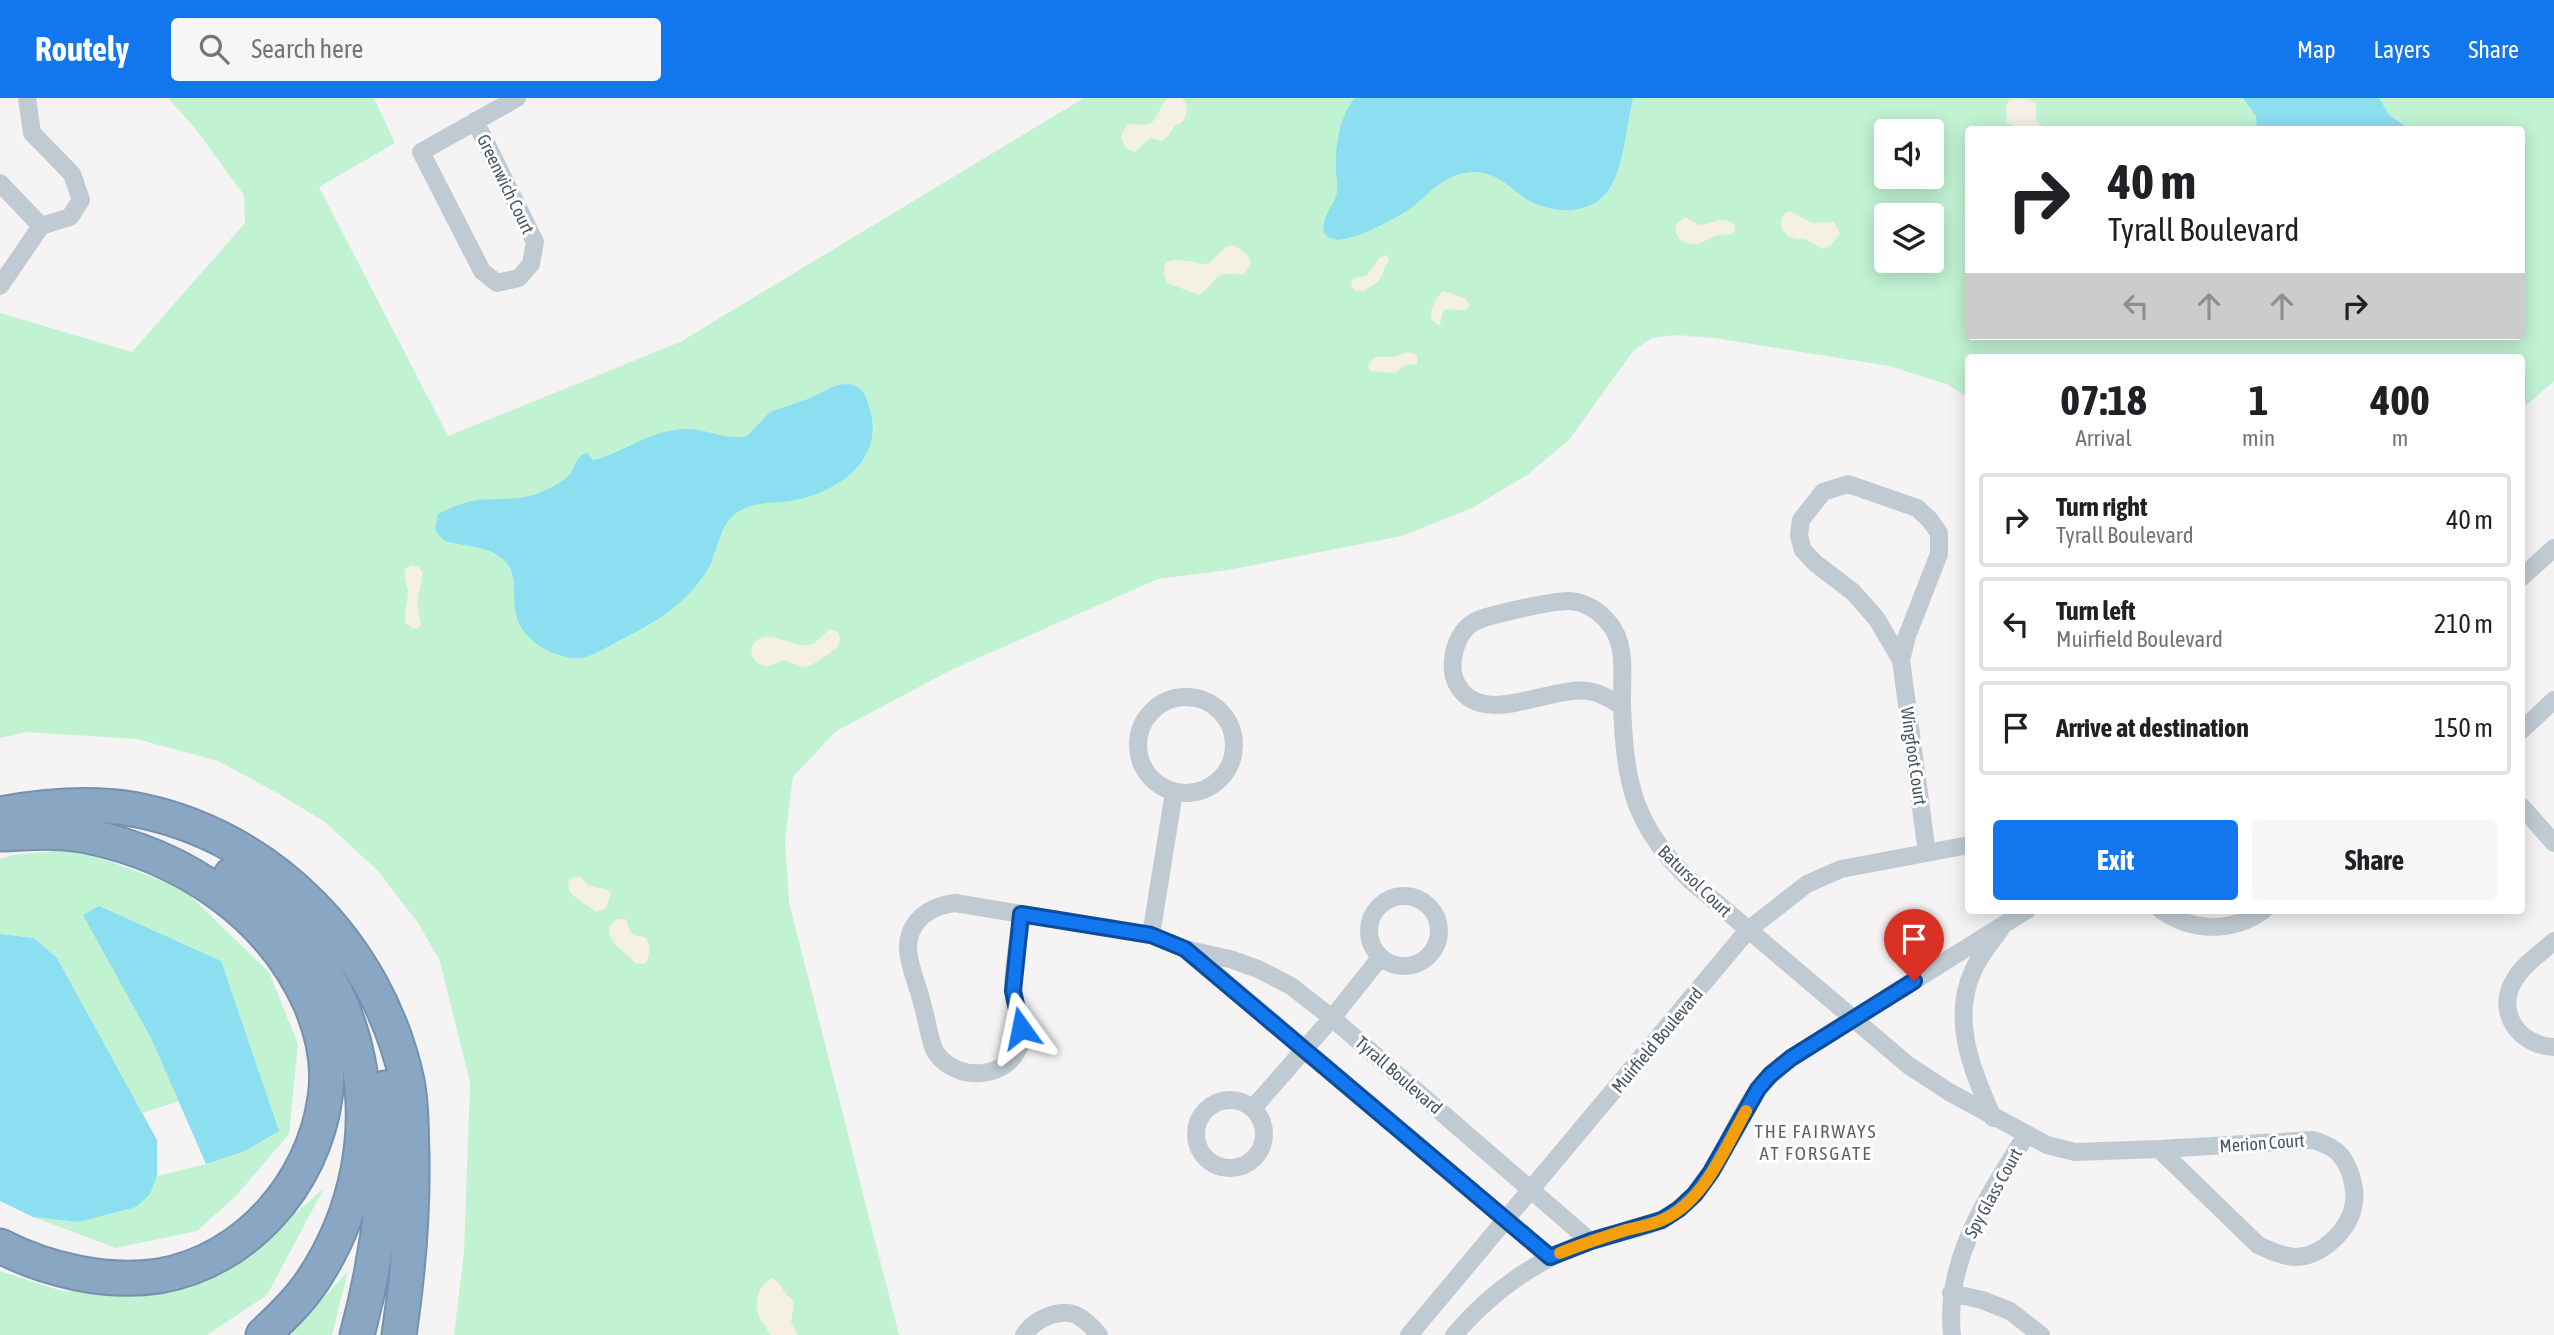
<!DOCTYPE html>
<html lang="en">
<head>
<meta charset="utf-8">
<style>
  :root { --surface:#fff; --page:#f6f6f6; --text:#202124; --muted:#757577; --line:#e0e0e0; --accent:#1276ef }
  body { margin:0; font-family:"Asap Condensed",sans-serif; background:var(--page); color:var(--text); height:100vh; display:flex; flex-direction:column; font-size:26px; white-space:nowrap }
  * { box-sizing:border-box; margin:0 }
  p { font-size:23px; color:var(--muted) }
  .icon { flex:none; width:38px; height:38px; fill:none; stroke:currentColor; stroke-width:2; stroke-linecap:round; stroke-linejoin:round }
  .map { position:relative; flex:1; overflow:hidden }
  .details { position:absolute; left:1965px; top:256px; width:560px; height:560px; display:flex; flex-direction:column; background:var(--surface); border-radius:7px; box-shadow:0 4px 18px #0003 }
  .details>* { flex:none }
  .banner { position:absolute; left:1965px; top:28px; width:560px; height:214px; border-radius:7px; box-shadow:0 4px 18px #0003; background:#fff; color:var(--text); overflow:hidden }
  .fabs { position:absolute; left:1874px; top:21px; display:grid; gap:14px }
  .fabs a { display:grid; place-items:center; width:70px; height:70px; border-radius:7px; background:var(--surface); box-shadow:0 4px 18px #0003; font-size:35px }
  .pin { position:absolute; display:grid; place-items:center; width:60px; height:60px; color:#fff; margin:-72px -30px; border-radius:50% 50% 50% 0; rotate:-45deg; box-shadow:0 0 7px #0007 }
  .pin .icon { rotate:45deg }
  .me { position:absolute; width:77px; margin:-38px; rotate:348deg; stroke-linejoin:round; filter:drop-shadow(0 0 5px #0008) }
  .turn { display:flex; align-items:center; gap:24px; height:147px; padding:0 28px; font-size:32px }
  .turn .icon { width:91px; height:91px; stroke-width:2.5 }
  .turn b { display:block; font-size:49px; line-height:60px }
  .lanes { display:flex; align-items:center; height:66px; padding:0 28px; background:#0003; justify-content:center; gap:35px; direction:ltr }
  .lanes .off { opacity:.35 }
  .eta { display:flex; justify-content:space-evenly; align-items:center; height:119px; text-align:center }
  .eta b { font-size:42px; font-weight:700; line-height:49px }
  .primary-button { display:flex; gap:14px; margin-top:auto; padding:14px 28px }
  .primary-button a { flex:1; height:80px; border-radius:7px; background:var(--accent); color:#fff; font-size:28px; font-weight:700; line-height:80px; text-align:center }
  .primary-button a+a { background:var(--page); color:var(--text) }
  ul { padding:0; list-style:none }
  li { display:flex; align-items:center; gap:21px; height:94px; margin:0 14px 10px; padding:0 14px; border:4px solid var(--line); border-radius:7px }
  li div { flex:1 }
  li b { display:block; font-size:26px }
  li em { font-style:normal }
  header { display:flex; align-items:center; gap:42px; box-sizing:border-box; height:98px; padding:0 35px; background:var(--accent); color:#fff }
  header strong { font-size:33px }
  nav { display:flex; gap:38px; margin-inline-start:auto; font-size:24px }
  .search { width:490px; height:63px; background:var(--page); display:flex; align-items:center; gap:18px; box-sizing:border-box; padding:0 24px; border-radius:7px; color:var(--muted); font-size:26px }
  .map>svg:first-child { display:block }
  .green { fill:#c1f3d3; fill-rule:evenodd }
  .sand { fill:#f5f0e4 }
  .water { fill:#8cdef1 }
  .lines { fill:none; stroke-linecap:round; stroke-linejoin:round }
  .motorway-casing { stroke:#7491af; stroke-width:37 }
  .minor { stroke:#c0cad2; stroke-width:18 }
  .motorway { stroke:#89a6c3; stroke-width:33 }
  .route-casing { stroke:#0c4d9b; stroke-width:18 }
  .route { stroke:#1276ef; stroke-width:12 }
  .slow { stroke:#f59e0b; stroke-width:12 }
  .labels { text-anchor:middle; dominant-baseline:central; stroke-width:6; stroke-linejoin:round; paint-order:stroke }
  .street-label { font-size:18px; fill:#495662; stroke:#fff }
  .neighbourhood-label { font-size:19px; letter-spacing:2px; fill:#5e6368; stroke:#fff }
</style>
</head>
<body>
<header>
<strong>Routely</strong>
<div class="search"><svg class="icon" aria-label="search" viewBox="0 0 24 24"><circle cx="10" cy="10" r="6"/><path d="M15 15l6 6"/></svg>Search here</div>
<nav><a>Map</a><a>Layers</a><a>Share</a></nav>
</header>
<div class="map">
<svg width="2554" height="1237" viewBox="0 0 2554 1237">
  <rect width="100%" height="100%" fill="#f5f3f3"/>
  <!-- green -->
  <path class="green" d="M168,0H374L395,45L319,89L448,338L680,244L1084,0H2554V283L2522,311V259H1969V300L1946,286L1889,268L1714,240L1675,237L1652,240L1634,252L1569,342L1527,377L1472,410L1402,438L1228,472L1158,481L953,571L836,633L793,679L785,742L789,804L899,1237H454L464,1155L470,985L440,863L418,825L378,773L325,724L277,695L218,663L137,641L26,634L0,640V215L132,254L245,125L244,97L194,29ZM1969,32H2522V238H1969ZM1886,33H1932V79H1886ZM1886,117H1932V163H1886Z
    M76,751L182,790L269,874L298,946L289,1036L236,1098L197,1133L116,1150L33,1119L78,1124L150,1096L157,1078L206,1066L245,1053L151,940L179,1003L142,1015L57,860L34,840L0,836V761L12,757Z
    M324,1090L267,1197L207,1237H0V1173L62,1193L149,1195L247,1158Z
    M348,1173L332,1237H291Z"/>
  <!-- sand -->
  <path class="sand" d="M1168,0H1182C1189,9 1188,17 1181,25L1175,27L1168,38L1162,43L1150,40L1135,54L1125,50L1121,39L1126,27C1134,24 1144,29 1151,25C1156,23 1160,7 1168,0Z
    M2016,0L2026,1L2036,6V23L2045,31C2033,32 2017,33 2007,24L2006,7L2010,2Z
    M1790,113L1812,125L1834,124L1840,136L1830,148L1823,151L1807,142L1789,139C1780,132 1776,118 1790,113Z
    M1685,119L1699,127C1712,126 1721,117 1734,126L1735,132L1732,136C1727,137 1720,136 1715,138C1710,139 1705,144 1700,145C1686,149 1671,140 1677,125Z
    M1233,147L1247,156L1251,165L1243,177C1208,173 1222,182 1199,197L1167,185C1153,149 1191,166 1208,166L1226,149Z
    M1387,157L1389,161L1379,183L1364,193L1354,192L1351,185L1353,180L1367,178L1379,160Z
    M1443,193L1465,200L1470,208L1465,212L1445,211L1442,216L1440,227C1423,222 1434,202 1443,193Z
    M1408,254L1417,257V266L1405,267L1395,275L1370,273L1368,269L1374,259H1394Z
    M412,467L418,469L423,474L417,505L421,527L418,531L412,530L405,524C404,513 408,504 408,493C407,484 402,480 406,470Z
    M830,531L839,535L840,542L836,551L810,568L804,569L784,562C779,563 773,568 768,568C757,570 746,554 754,545C768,529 792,550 808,547C817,546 823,536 830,531Z
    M574,779H580L588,787L608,792L611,796L606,810L596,814C586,805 573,802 568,789L569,782Z
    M617,821H626L630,834L636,838L645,839C651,848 651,857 644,866L635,865C625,851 608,848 609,828Z
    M773,1180C782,1186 784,1197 794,1203L791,1225L798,1237H770C767,1229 758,1221 757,1212C755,1198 761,1185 773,1180Z"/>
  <!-- water -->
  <path class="water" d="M1355,0H1633C1626,28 1625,63 1611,88C1595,117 1556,117 1530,103C1516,96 1506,82 1490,77C1478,72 1466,74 1454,78C1436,85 1426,99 1411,110C1397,120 1349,146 1333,141C1329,140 1327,138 1324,135C1321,118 1333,110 1337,95C1338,87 1336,80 1336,73C1335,49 1339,19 1355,0Z
    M2243,0H2379L2389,17L2410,31H2257L2256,18Z
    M849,286C864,289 866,298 870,312C885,364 835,396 790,403C771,406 751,403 734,417C719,429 718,452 709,469C686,509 650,527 611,547C601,552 588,561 576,560C552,559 521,542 516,516C511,495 521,473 499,458C481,446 462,449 443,442L435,432L438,416C451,410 465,403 479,402C501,400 518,403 539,395C548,391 559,386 567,379C577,371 573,359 587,355L593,362L599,361C627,351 657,330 687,331C707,331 727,343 747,338L770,314L808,301L837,287Z
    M99,808L221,863L279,1033L245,1053L206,1066L151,940L83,817Z
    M0,836L34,840L57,860L157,1042V1078L150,1096L136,1109L78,1124L33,1119L0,1103Z"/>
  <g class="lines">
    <defs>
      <path id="motorway" d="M0,716C44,708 88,704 132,711C270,736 378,848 407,983C412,1007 411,1033 412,1057C413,1118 408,1177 399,1237
        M231,777C370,867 403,1045 313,1182C299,1203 281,1220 263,1237
        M0,1148C47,1172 106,1186 159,1178C246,1163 313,1086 325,1000C330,969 323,936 311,907C271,816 184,758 87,738C60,732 31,735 3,736
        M357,1237C379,1156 389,1074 385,990"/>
    </defs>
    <!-- motorway casing -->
    <use href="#motorway" class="motorway-casing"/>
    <!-- minor -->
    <path class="minor" d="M27,0L32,35L72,76L81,102L70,119L41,128
      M475,23L535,144L531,166L519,180L497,185L482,173L421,54L517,0
      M0,85L41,128L0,188
      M2522,479L2554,450
      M1901,562L1876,520L1853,494L1815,465L1803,452L1799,438L1801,422L1823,394L1848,386L1917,410L1929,421L1939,435V456L1907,538L1901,562L1927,755
      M1138 647a48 48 0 1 1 96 0a48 48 0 1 1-96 0Z
      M1622,608C1613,603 1603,596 1593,594C1554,584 1485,632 1458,588C1446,569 1455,533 1476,523C1488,517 1556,502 1569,503C1586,504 1599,513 1609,525C1628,547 1621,581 1622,607C1625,685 1633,728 1691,783L1908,967L1949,994L2047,1047L2075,1054L2159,1051L2313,1042C2323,1045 2334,1049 2341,1058C2350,1069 2356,1090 2354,1104C2351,1131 2321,1160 2294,1159C2281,1158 2269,1152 2258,1147L2159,1051
      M2522,632L2554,602
      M2522,709L2554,745
      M1369 833a35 35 0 1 1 70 0a35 35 0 1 1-70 0Z
      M2161,812C2193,834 2232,835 2264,812
      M1022,816C1019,841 1013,866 1013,890C1013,907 1026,925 1021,943C1012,981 958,986 936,955C930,946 927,921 923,909C919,891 910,871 908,853C907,823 929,808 955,805L1151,837L1185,851L1230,861L1258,871L1291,888L1332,920L1590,1143
      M1151,837L1174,694
      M2554,843C2541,855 2524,866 2515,881C2494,913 2519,948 2554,949
      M1191,855L1550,1159
      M1196 1036a34 34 0 1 1 68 0a34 34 0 1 1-68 0Z
      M1253,1010L1332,920L1380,860
      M1993,1020C1973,973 1950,923 1973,873C1979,858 1991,845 2000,832
      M1951,1195L1982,1202L2010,1213L2041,1237
      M1024,1237C1029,1229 1037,1223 1046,1219C1071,1209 1082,1217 1099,1237
      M1409,1237L1748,832L1807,786L1841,771L1969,747
      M1454,1237C1491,1194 1538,1160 1593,1142C1620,1133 1654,1130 1677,1112C1719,1082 1729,1028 1760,989C1769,978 1780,969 1791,960L2027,812
      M1952,1237C1944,1161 1988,1099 2026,1037"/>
    <!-- motorway -->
    <use href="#motorway" class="motorway"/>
  </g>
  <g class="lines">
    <defs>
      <path id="route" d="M1021,930L1013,893L1021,816L1151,837L1185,851L1550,1159L1591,1143L1662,1122L1679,1111L1695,1096L1711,1074L1758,991L1770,977L1791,960L1914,883"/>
    </defs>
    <!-- route casing -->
    <use href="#route" class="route-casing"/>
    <!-- route -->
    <use href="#route" class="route"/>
    <!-- slow -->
    <path class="slow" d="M1560,1155C1582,1146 1604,1139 1626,1132C1638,1129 1651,1127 1662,1122C1704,1104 1725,1050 1746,1013"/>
  </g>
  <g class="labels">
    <!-- street labels -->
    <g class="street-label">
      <text transform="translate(506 86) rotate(64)">Greenwich Court</text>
      <text transform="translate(1914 658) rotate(82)">Wingfoot Court</text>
      <text transform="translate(1695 783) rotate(44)">Batursol Court</text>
      <text transform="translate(1657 942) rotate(-50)">Muirfield Boulevard</text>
      <text transform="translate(1399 977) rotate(41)">Tyrall Boulevard</text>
      <text transform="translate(2262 1045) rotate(-4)">Merion Court</text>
      <text transform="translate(1993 1095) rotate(-61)">Spy Glass Court</text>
    </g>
    <!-- neighbourhood labels -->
    <g class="neighbourhood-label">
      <text x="1816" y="1033">THE FAIRWAYS<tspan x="1816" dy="22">AT FORSGATE</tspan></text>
    </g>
  </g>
</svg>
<div class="fabs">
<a><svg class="icon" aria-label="sound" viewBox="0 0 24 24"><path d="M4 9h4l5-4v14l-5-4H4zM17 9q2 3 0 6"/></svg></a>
<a><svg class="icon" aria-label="layers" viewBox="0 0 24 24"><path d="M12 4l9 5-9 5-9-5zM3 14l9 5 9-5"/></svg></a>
</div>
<div class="pin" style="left:1914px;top:883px;background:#d93025"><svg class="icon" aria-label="arrive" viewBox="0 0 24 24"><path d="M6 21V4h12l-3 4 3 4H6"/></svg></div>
<svg class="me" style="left:1021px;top:930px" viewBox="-20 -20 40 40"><path d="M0-17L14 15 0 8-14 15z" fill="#1276ef" stroke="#fff" stroke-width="4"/></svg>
<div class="banner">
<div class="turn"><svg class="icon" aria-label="right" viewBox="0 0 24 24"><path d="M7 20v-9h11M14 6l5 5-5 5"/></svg><div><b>40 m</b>Tyrall Boulevard</div></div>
<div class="lanes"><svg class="icon off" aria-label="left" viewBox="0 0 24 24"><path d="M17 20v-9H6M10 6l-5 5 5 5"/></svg><svg class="icon off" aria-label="ahead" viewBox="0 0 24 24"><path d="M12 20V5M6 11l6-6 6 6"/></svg><svg class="icon off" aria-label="ahead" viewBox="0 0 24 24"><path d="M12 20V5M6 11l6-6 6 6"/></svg><svg class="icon" aria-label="right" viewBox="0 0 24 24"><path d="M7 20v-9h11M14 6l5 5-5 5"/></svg></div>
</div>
<section class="details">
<div class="eta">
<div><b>07:18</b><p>Arrival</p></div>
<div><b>1</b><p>min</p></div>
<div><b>400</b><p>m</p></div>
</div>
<ul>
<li><svg class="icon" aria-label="right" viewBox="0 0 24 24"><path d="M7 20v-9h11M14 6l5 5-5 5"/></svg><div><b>Turn right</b><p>Tyrall Boulevard</p></div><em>40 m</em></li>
<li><svg class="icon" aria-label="left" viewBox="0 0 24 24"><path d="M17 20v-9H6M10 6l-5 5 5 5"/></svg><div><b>Turn left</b><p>Muirfield Boulevard</p></div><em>210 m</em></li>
<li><svg class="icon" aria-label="arrive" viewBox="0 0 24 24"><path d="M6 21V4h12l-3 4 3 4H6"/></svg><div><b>Arrive at destination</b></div><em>150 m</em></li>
</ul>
<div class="primary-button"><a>Exit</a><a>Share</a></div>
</section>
</div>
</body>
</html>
